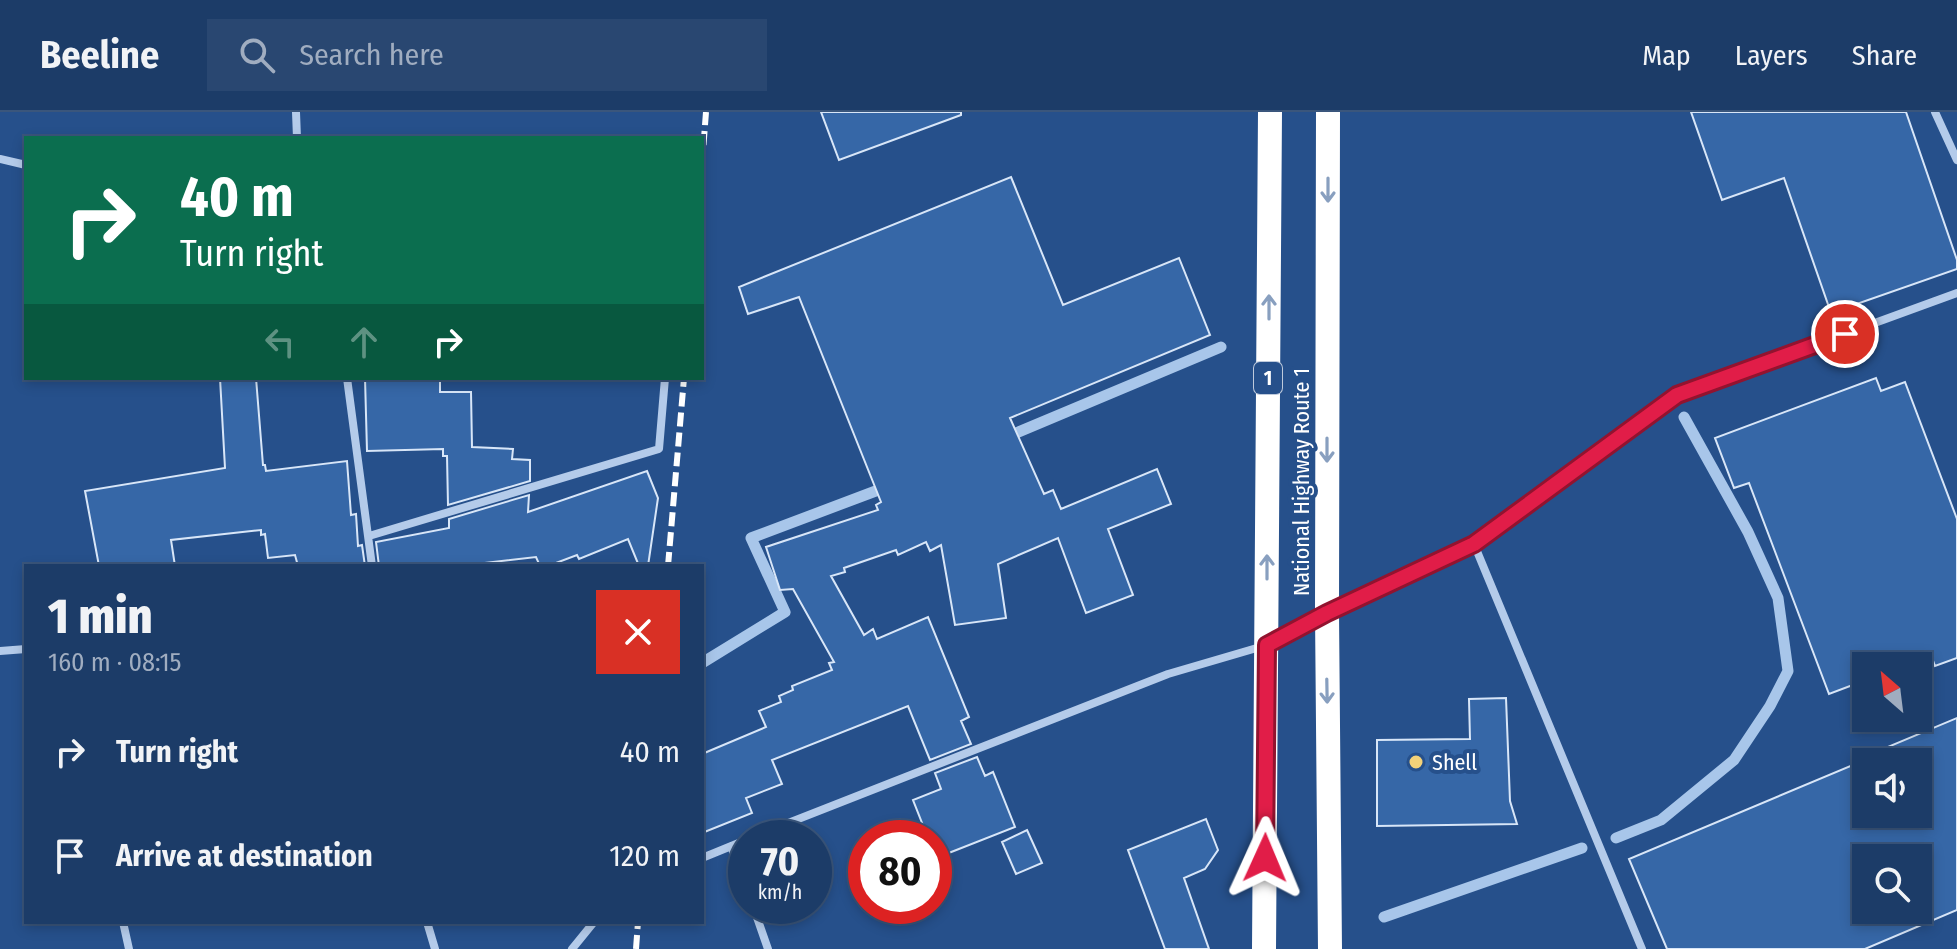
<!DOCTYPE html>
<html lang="en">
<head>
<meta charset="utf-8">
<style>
  :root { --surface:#1c3c68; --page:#294771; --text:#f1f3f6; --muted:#a0adc0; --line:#3a567c }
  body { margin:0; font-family:"Fira Sans Condensed",sans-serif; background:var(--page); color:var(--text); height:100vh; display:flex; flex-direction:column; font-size:30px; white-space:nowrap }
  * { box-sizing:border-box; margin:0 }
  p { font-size:26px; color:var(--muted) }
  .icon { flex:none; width:44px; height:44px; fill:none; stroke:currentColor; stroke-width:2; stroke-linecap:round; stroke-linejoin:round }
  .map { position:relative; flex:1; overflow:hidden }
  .panel { position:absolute; left:24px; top:452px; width:680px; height:360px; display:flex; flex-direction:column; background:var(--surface); border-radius:0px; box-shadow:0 4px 12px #0003,0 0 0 2px var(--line) }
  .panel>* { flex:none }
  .guide { position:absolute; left:24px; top:24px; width:680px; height:244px; border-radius:0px; box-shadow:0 4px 12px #0003,0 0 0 2px var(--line); background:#0b6e4f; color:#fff; overflow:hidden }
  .needle { width:52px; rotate:332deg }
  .controls { position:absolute; left:1852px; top:540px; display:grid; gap:16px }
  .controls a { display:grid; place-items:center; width:80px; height:80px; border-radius:0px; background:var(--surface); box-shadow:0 4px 12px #0003,0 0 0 2px var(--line); font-size:40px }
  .speed { position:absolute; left:728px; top:708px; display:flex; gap:16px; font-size:40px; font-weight:700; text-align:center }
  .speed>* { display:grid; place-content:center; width:104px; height:104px; border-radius:50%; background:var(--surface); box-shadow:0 4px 12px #0003,0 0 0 2px var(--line); line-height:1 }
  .speed small { font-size:20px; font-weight:400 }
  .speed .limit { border:12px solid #d22; background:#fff; color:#111 }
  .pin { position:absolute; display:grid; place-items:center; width:68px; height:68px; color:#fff; margin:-34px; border:4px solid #fff; border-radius:50%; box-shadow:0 2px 8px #0007 }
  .me { position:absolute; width:88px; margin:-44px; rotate:1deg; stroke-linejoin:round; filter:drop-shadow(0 0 6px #0008) }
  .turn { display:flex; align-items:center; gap:28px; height:168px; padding:0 24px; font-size:36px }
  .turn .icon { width:104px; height:104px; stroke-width:2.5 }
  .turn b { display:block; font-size:56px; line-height:68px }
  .lanes { display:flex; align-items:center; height:76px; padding:0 24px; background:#0003; justify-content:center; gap:40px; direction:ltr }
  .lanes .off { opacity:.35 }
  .round { display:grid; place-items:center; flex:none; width:84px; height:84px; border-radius:0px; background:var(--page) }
  .head { display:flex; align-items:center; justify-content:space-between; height:136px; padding:0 24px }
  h1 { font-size:48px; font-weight:800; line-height:60px }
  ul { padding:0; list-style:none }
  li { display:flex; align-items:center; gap:24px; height:104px; padding:0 24px }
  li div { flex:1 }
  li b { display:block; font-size:30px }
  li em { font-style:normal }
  header { display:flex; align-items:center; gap:48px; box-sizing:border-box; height:112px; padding:0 40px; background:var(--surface); border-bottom:2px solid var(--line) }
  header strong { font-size:38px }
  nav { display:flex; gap:44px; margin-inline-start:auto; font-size:28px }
  .search { width:560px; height:72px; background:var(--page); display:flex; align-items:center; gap:20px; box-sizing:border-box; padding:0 28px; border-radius:0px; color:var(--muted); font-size:30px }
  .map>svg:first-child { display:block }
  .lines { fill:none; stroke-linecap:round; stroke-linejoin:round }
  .stream { stroke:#a8c6ea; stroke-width:11 }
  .building { fill:#3667a7; stroke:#d8e6f8; stroke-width:2; fill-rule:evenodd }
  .street { stroke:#b4cbea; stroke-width:8 }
  .highway { stroke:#fff; stroke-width:24 }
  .rail { stroke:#fff; stroke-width:6; stroke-dasharray:14 6; stroke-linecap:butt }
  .oneway { stroke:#889fbf }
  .route-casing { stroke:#92132f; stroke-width:20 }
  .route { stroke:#e11d48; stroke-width:14 }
  .poi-dot { fill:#f3d279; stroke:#26508b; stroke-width:3 }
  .labels { text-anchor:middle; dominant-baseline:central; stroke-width:8; stroke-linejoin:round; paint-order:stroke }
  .shield { fill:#26508b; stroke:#becadc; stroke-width:2 }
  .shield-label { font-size:20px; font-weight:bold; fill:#fff }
  .street-label { font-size:22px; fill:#fff; stroke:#26508b }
  .poi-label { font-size:22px; fill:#fff; stroke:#26508b; text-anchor:start }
</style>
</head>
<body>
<header>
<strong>Beeline</strong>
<div class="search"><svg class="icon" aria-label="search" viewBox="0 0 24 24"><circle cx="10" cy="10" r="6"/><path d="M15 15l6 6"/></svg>Search here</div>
<nav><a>Map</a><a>Layers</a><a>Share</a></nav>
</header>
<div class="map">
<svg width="1957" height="837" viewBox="0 0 1957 837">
  <rect width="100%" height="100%" fill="#26508b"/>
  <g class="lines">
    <!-- stream -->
    <path class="stream" d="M1004,326L1221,235
      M702,551L785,500L751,426L889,374
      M1616,726L1661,708L1734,648L1770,594L1788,559L1778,486L1748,420L1684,305
      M1384,805L1582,736"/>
  </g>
  <!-- building -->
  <path class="building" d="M821,0H961V3L839,48Z
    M1691,0H1906L1957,148V157L1831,201L1784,66L1722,88Z
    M1011,65L1063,193L1179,146L1210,223L1010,306L1044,382L1053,378L1061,397L1157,357L1171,392L1108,417L1133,483L1086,501L1058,426L998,452L1006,506L955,513L941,433L930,439L926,430L898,443L896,438L844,456L845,460L831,464L864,523L873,517L877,527L928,505L969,605L961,609L971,632L930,648L908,594L772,648L782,672L746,686L752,701L702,721V642L766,615L759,599L781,590L779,584L793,578L792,574L832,558L829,551L834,550L793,477L780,478L766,435L878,398L876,393L881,390L799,185L748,202L739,175Z
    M220,266H256L263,353H265L266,359L347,349L351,403L356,402L358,434L362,433L365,454H298L295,443L268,446L265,422L261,423V418L171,428L175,454H99L85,379L225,356Z
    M365,266H440V280H471L472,335L513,337L512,347L530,348V369L448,393L447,344H443V337L367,339Z
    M1876,266L1881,279L1905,270L1957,407V546L1935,554L1931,543L1903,554H1866V568L1829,582L1749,371L1734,376L1715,326Z
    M647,359L658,386L648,454H639L628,427L579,447L577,443L548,454H540L536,445L459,454H379L376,430L449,416V407L529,383L528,400Z
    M1506,586L1510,689L1517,712L1377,714V628L1470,627L1469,587Z
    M1957,606V798L1865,837H1667L1629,747L1872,645L1871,642ZM1866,650H1918V702H1866ZM1866,746H1918V798H1866Z
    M977,645L985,664L993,660L1015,715L936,746L934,726H928L913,688L941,677L935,661Z
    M1206,707L1218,738L1205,757L1184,766L1209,837H1165L1128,738Z
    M1027,718L1042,751L1016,762L1002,730Z"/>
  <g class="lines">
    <!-- street -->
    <path class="street" d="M296,0L297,26
      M1935,0L1957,48
      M0,47L26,53
      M347,266L372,454
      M369,424L659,337L665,266
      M1474,432L1642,837
      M0,539L26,537
      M750,726L1168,562L1267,533L1327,501L1474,432L1677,283L1957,181
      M731,734L746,776
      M702,746L746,728
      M753,794L768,837
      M123,810L129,837
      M427,810L435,837
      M572,837L594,810"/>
    <!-- highway -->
    <path class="highway" d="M1328,0L1327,501L1330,837
      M1264,837L1270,0"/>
    <!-- rail -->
    <path class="rail" d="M702,53L706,0
      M668,454L684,266
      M636,837L638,810"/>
  </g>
  <!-- one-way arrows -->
  <defs><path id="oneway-shaft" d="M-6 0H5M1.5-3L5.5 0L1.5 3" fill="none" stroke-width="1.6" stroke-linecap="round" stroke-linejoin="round" transform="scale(2)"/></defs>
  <g class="oneway">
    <use href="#oneway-shaft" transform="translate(1328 78) rotate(90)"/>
    <use href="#oneway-shaft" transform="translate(1269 195) rotate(-90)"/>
    <use href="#oneway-shaft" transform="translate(1327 338) rotate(90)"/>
    <use href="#oneway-shaft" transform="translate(1267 455) rotate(-90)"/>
    <use href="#oneway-shaft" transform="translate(1327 579) rotate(89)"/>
  </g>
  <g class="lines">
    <defs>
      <path id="route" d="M1265,746L1267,533L1327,501L1474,432L1677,283L1845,222"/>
    </defs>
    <!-- route casing -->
    <use href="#route" class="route-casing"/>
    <!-- route -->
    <use href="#route" class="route"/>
  </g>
  <!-- markers -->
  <circle class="poi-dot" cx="1416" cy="650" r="8"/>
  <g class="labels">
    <!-- shield labels -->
    <rect class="shield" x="1254" y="250" width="28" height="32" rx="6"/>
    <g class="shield-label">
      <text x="1268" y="266">1</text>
    </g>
    <!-- street labels -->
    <g class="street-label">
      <text transform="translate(1301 370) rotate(-90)">National Highway Route 1</text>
    </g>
    <!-- poi labels -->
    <g class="poi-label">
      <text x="1432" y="650">Shell</text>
    </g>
  </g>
</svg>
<div class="controls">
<a><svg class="needle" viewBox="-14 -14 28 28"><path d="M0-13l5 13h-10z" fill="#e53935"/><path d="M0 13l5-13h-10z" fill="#a0adc0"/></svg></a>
<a><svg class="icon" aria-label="sound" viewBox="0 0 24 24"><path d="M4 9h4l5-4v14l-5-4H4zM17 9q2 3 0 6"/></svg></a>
<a><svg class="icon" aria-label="search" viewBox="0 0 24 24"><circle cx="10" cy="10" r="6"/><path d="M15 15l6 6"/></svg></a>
</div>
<div class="speed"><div>70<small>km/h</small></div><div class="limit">80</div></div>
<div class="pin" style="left:1845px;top:222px;background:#d93025"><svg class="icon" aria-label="arrive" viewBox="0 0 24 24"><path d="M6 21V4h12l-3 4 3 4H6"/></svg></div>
<svg class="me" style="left:1265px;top:746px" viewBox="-20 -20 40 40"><path d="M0-17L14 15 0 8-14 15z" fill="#e11d48" stroke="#fff" stroke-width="4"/></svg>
<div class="guide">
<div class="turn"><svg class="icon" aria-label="right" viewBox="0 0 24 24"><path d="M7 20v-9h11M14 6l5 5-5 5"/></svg><div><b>40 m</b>Turn right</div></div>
<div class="lanes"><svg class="icon off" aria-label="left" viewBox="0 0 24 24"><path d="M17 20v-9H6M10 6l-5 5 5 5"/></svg><svg class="icon off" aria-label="ahead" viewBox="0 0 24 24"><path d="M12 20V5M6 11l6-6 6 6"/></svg><svg class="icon" aria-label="right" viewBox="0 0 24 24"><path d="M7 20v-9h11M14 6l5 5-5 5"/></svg></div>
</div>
<section class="panel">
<div class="head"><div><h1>1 min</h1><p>160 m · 08:15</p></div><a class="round" style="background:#d93025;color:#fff"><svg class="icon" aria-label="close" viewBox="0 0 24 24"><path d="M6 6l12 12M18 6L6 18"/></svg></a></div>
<ul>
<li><svg class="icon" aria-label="right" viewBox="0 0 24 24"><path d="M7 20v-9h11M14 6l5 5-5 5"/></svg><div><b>Turn right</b></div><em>40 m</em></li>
<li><svg class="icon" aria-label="arrive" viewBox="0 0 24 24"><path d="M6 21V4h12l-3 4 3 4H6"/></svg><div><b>Arrive at destination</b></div><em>120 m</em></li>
</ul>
</section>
</div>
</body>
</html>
